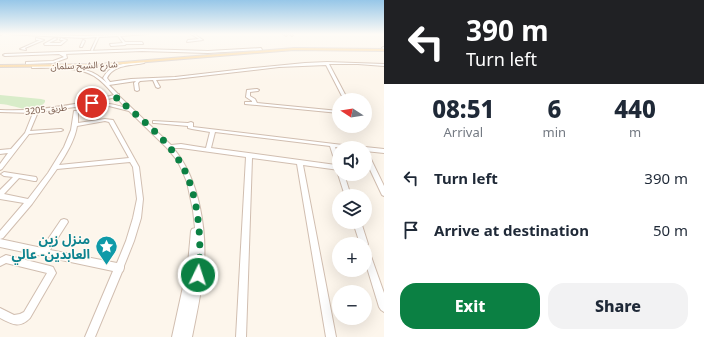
<!DOCTYPE html>
<html lang="en">
<head>
<meta charset="utf-8">
<style>
  :root { --surface:#fff; --page:#f2f2f3; --text:#1f2937; --muted:#747a83; --accent:#0b8043 }
  body { margin:0; font-family:"Noto Sans","Noto Sans Arabic",sans-serif; background:var(--page); color:var(--text); height:100vh; display:flex; flex-direction:column; font-size:15px; white-space:nowrap }
  * { box-sizing:border-box; margin:0 }
  p { font-size:13px; color:var(--muted) }
  .icon { flex:none; width:22px; height:22px; fill:none; stroke:currentColor; stroke-width:2; stroke-linecap:round; stroke-linejoin:round }
  .map { position:relative; flex:1; overflow:hidden }
  .panel { display:flex; flex-direction:column; background:var(--surface); width:320px }
  .panel>* { flex:none }
  .guide { background:#202124; color:#fff; overflow:hidden }
  .needle { width:26px; rotate:282deg }
  .buttons { position:absolute; left:332px; top:93px; display:grid; gap:8px }
  .buttons a { display:grid; place-items:center; width:40px; height:40px; border-radius:50%; background:var(--surface); box-shadow:0 4px 16px #0002; font-size:20px }
  .pin { position:absolute; display:grid; place-items:center; width:34px; height:34px; color:#fff; margin:-17px; border:2px solid #fff; border-radius:50%; box-shadow:0 1px 4px #0007 }
  .me { position:absolute; width:44px; margin:-22px; rotate:4deg; stroke-linejoin:round; filter:drop-shadow(0 0 3px #0008) }
  .turn { display:flex; align-items:center; gap:14px; height:84px; padding:0 16px; font-size:18px }
  .turn .icon { width:52px; height:52px; stroke-width:2.5 }
  .turn b { display:block; font-size:28px; line-height:34px }
  .eta { display:flex; justify-content:space-evenly; align-items:center; height:68px; text-align:center }
  .eta b { font-size:24px; font-weight:800; line-height:28px }
  .action { display:flex; gap:8px; margin-top:auto; padding:8px 16px }
  .action a { flex:1; height:46px; border-radius:16px; background:var(--accent); color:#fff; font-size:16px; font-weight:800; line-height:46px; text-align:center }
  .action a+a { background:var(--page); color:var(--text) }
  ul { padding:0; list-style:none }
  li { display:flex; align-items:center; gap:12px; height:52px; padding:0 16px }
  li div { flex:1 }
  li b { display:block; font-size:15px }
  li em { font-style:normal }
  main { display:flex; flex:1; min-height:0 }
  .map>svg:first-child { display:block }
  .green { fill:#d8ecc9 }
  .lines { fill:none; stroke-linecap:round; stroke-linejoin:round }
  .minor-casing { stroke:#d1beb0; stroke-width:2 }
  .major-casing { stroke:#dad1cd; stroke-width:2 }
  .minor { fill:#fff; fill-rule:evenodd }
  .major { fill:#fbd9a5; fill-rule:evenodd }
  .route { stroke:#0b8043; stroke-width:7; stroke-dasharray:0 12.6 }
  .labels { text-anchor:middle; dominant-baseline:central; stroke-width:3; stroke-linejoin:round; paint-order:stroke }
  .far-street-label { font-size:9px; fill:#7a5c4d; stroke:#fffaf3 }
  .near-culture-label { font-size:13px; font-weight:bold; fill:#0d838f; stroke:#fffaf3; text-anchor:end }
</style>
</head>
<body>
<main>
<div class="map">
<svg width="384" height="337" viewBox="0 0 384 337">
  <rect width="100%" height="100%" fill="#fdf6ec"/>
  <!-- green -->
  <path class="green" d="M0,95L41,99L45,100V102C33,117 14,104 0,104Z"/>
  <g class="lines">
    <defs>
      <path id="minor" d="M0,34H2L1,35Z
        M6,34L84,36L148,34L120,36L125,42H142L143,44H126L125,45L111,46L110,44L123,43L118,36L99,37L93,50L92,51L91,50L97,37L84,38Z
        M191,34H194L203,40L187,42L188,40L199,39Z
        M283,34L287,35L286,36Z
        M289,34L293,35L292,36Z
        M36,38L44,40L25,48L26,50L20,49L40,40H36Z
        M55,38L57,39L49,43H60L64,40H60L61,38L67,40L61,45H45L44,44Z
        M83,40L85,41L82,47H80Z
        M383,47H384V49L382,48Z
        M261,48L262,50L208,53L142,51L64,54H66L67,58L53,63L27,64H26V62L53,61L64,57L59,54L5,56L3,55L5,54L142,49L208,51Z
        M143,61L145,62L144,63C131,66 114,64 107,78L110,82L131,79L175,77L253,68L305,63L327,62L384,64V66L358,64H329L348,100H344L326,65L279,67L175,79L156,80L160,87L158,88L156,87L153,80L140,81L138,83L139,90L137,91L135,90L134,83L136,81L109,85L118,94H119V96L171,145L181,144L206,148L210,132L192,129L188,128V126L155,123H153V121L188,123L191,122L193,123V127L359,147L360,148L335,147L339,158V170L303,165L336,337H326L297,164L252,158L246,337H236L246,157L181,148H173C200,179 208,234 203,274C201,295 196,316 192,337H172L188,264L191,231L192,229L195,228L193,210L187,182L182,170L177,160L167,148L129,111L109,106H94L92,105C102,101 116,105 126,108L116,97L75,107L38,112L30,131L61,129L63,130L61,131L29,134L2,169L0,170V164L8,153L0,154V150L11,149L25,133L33,113L0,112V110C39,112 76,105 114,95C108,88 102,81 94,76C77,66 52,68 33,68H32V66C50,65 80,65 97,75C100,77 104,80 107,83L103,78C112,62 127,64 143,61ZM215,132L330,146L336,165L211,148Z
        M257,89L259,90L258,91L250,92V96L255,99L257,103L339,111V113L245,104V102H252V101L246,97L247,90Z
        M74,111H78V123L105,119L113,120L139,167L143,199L141,218L134,241L124,266V268L123,271L122,272L95,337H85L113,271L0,247V231L24,203L0,199V190L13,177L4,176L1,174L4,172L36,177L37,179L36,181H34L19,178L4,194L28,199L48,173L64,147L71,130ZM105,121L109,122L129,158L59,165C67,153 75,139 77,126ZM130,162L133,167L137,199L133,218L126,241L117,263L50,250L68,222L67,220L64,219L61,220L42,248L0,239L3,238L32,204L57,169Z
        M365,147L384,149V153L365,151V148H363Z
        M365,151L368,153L384,186V196L382,195L381,193L365,159Z
        M339,172V174H344L351,196H345L338,174Z
        M353,222H361L368,244L367,245L384,293V312L381,310L379,307L365,261V244H360Z
        M6,255L50,266L53,267L56,273L30,318C19,329 12,324 0,318V308L14,315L20,314L24,312L47,273L6,263L0,266V258Z"/>
      <path id="major" d="M294,48L384,49V51L294,50L99,66L0,67V65L99,64Z"/>
    </defs>
    <!-- minor casing -->
    <use href="#minor" class="minor-casing"/>
    <!-- major casing -->
    <use href="#major" class="major-casing"/>
    <!-- minor -->
    <use href="#minor" class="minor"/>
    <!-- major -->
    <use href="#major" class="major"/>
  </g>
  <!-- sky -->
  <linearGradient id="sky" x2="0" y2="1"><stop stop-color="#97c7e8"/><stop offset="0.42" stop-color="#fefbf6"/><stop offset="1" stop-color="#fefbf6" stop-opacity="0"/></linearGradient>
  <rect width="384" height="81" fill="url(#sky)"/>
  <g class="lines">
    <!-- route -->
    <path class="route" d="M92,103L117,98C138,117 163,135 178,159C198,187 203,241 198,275"/>
  </g>
  <!-- icons -->
  <defs>
    <symbol id="sight-pin" viewBox="-11 -11 22 30"><path d="M0 17L-7.5 6A9.5 9.5 0 1 1 7.5 6Z" fill="#0f9aa8" stroke="#fffaf3"/><path d="M0-6L1.8-2.2L6-1.7L2.9 1.2L3.7 5.4L0 3.3L-3.7 5.4L-2.9 1.2L-6-1.7L-1.8-2.2Z" fill="#fff"/></symbol>
  </defs>
  <g fill-rule="evenodd">
    <use href="#sight-pin" x="94" y="234" width="25" height="34"/>
  </g>
  <g class="labels">
    <!-- far-street labels -->
    <g class="far-street-label">
      <text transform="translate(84 65) rotate(-2)">شارع الشيخ سلمان</text>
      <text transform="translate(46 109) rotate(-6)">طريق 3205</text>
    </g>
    <!-- near-culture labels -->
    <g class="near-culture-label">
      <text x="90" y="239">منزل زين<tspan x="90" dy="15">العابدين- عالي</tspan></text>
    </g>
  </g>
</svg>
<div class="buttons">
<a><svg class="needle" viewBox="-14 -14 28 28"><path d="M0-13l5 13h-10z" fill="#e53935"/><path d="M0 13l5-13h-10z" fill="#747a83"/></svg></a>
<a><svg class="icon" aria-label="sound" viewBox="0 0 24 24"><path d="M4 9h4l5-4v14l-5-4H4zM17 9q2 3 0 6"/></svg></a>
<a><svg class="icon" aria-label="layers" viewBox="0 0 24 24"><path d="M12 4l9 5-9 5-9-5zM3 14l9 5 9-5"/></svg></a>
<a>+</a>
<a>−</a>
</div>
<div class="pin" style="left:92px;top:103px;background:#d93025"><svg class="icon" aria-label="arrive" viewBox="0 0 24 24"><path d="M6 21V4h12l-3 4 3 4H6"/></svg></div>
<svg class="me" style="left:198px;top:275px" viewBox="-20 -20 40 40"><circle r="17" fill="#0b8043" stroke="#fff" stroke-width="3"/><path d="M0-11L8 9 0 5-8 9z" fill="#fff"/></svg>
</div>
<section class="panel">
<div class="guide">
<div class="turn"><svg class="icon" aria-label="left" viewBox="0 0 24 24"><path d="M17 20v-9H6M10 6l-5 5 5 5"/></svg><div><b>390 m</b>Turn left</div></div>
</div>
<div class="eta">
<div><b>08:51</b><p>Arrival</p></div>
<div><b>6</b><p>min</p></div>
<div><b>440</b><p>m</p></div>
</div>
<ul>
<li><svg class="icon" aria-label="left" viewBox="0 0 24 24"><path d="M17 20v-9H6M10 6l-5 5 5 5"/></svg><div><b>Turn left</b></div><em>390 m</em></li>
<li><svg class="icon" aria-label="arrive" viewBox="0 0 24 24"><path d="M6 21V4h12l-3 4 3 4H6"/></svg><div><b>Arrive at destination</b></div><em>50 m</em></li>
</ul>
<div class="action"><a>Exit</a><a>Share</a></div>
</section>
</main>
</body>
</html>
